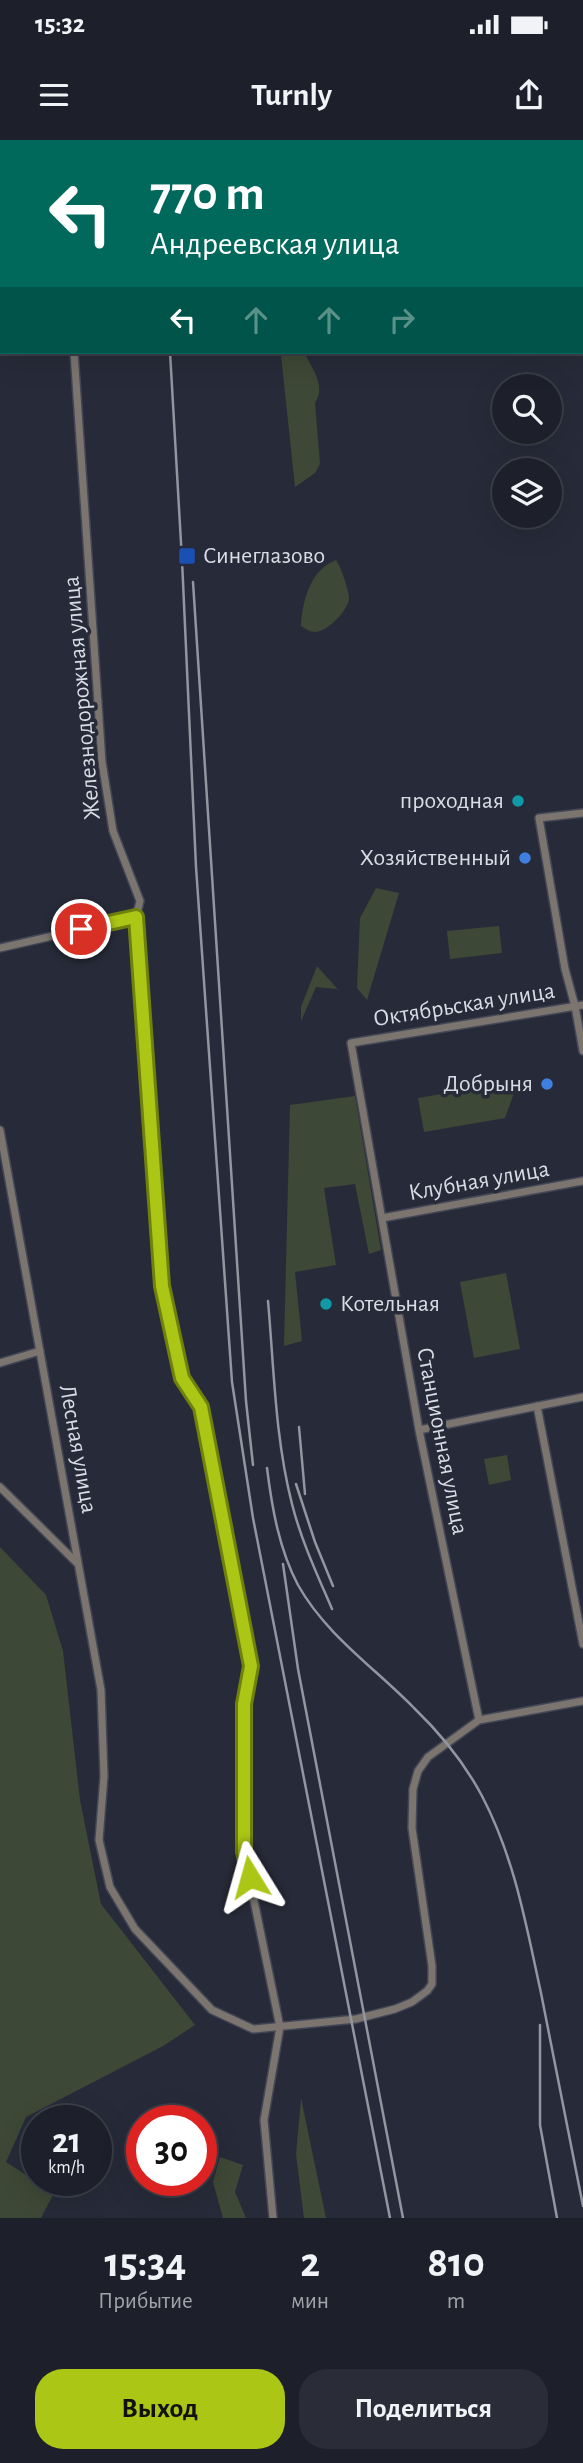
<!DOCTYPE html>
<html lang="ru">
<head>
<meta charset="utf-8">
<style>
  :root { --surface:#1d202b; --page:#2a2d37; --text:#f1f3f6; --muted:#a0a3a9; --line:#3b3e47; --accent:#abc614 }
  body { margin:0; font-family:"Alegreya Sans",sans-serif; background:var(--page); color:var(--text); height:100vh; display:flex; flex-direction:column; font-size:26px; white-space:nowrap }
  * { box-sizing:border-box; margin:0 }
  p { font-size:23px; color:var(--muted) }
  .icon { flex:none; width:38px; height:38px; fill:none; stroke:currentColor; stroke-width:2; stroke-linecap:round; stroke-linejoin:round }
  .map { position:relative; height:2078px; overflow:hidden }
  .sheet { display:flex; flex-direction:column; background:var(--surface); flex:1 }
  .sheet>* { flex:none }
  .banner { position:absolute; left:0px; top:0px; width:584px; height:214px; box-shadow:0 7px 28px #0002,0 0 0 2px var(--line); background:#00695c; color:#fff; overflow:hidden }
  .fabs { position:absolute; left:492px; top:234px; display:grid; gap:14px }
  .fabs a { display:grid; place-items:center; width:70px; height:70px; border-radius:50%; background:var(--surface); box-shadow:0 7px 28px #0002,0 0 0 2px var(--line); font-size:35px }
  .speed { position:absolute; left:21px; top:1965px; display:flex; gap:14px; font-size:35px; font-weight:700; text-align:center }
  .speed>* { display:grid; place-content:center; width:91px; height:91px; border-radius:50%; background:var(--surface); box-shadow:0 7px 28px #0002,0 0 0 2px var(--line); line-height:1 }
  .speed small { font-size:18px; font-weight:400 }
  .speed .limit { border:10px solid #d22; background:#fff; color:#111 }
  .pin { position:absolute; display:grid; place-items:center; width:60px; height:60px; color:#fff; margin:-30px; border:4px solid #fff; border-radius:50%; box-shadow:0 2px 7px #0007 }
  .me { position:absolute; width:77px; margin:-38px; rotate:352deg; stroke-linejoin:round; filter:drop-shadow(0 0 5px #0008) }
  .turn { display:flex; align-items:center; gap:24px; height:147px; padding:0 35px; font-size:32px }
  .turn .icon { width:91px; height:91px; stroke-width:2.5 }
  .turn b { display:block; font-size:49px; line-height:60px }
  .lanes { display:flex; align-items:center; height:66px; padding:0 35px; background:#0003; justify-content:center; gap:35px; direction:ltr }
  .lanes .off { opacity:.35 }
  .eta { display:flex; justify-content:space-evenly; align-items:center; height:119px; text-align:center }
  .eta b { font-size:42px; font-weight:700; line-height:49px }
  .primary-button { display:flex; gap:14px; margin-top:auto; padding:14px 35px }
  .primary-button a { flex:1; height:80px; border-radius:28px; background:var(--accent); color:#111; font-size:28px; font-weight:700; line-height:80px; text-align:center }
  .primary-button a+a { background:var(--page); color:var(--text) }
  .status { display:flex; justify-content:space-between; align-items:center; height:49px; padding:0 35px; background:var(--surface); direction:ltr }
  .status svg { height:19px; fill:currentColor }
  header { display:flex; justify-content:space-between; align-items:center; height:91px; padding:0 35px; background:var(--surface); font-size:32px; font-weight:700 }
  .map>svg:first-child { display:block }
  .green { fill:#3e4836 }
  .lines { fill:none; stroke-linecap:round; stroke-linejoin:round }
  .minor-casing { stroke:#434755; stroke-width:10 }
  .minor { stroke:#7b746f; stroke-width:7 }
  .rail { stroke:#9396a1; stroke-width:2.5 }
  .route-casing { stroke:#6f810d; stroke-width:18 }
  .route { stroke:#abc614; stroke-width:12 }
  .transit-dot { fill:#1a4fb4; stroke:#272b39; stroke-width:2.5 }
  .culture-dot { fill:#0f9aa8; stroke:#272b39; stroke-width:2.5 }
  .shop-dot { fill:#3f7fe0; stroke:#272b39; stroke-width:2.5 }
  .labels { text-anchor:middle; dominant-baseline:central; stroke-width:7; stroke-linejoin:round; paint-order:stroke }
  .poi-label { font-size:24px; fill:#d9dce5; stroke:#272b39; text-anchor:end }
  .street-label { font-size:24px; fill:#d9dce5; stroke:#272b39 }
</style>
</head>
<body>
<div class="status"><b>15:32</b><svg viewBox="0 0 49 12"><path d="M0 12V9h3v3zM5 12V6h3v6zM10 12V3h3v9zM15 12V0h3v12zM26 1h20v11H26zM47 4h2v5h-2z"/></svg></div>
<header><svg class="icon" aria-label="menu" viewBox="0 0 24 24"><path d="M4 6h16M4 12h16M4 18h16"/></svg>Turnly<svg class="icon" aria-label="share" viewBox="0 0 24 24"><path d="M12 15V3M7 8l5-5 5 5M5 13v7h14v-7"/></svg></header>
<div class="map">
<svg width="583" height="2078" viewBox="0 0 583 2078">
  <rect width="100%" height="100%" fill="#272b39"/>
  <!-- green -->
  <path class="green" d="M291,212H302L305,214C313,230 326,246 315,263L320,324L315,333L295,347L281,215Z
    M336,420C341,427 348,448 349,457C350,469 328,491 316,492C310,492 306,489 301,486C302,461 311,429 336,420Z
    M376,748L399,753L367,860L357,848L360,778Z
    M499,786L502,813L450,819L447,791Z
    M317,826L341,853L337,849L316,847L301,881V867Z
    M513,942L514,953L505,978L424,992L418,958Z
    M355,956L381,1110L369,1114L355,1044L324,1048L336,1125L295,1132L302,1201L284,1206L290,965Z
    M506,1133L520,1209L474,1218L460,1142Z
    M507,1315L511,1340L489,1345L484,1319Z
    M0,1407L46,1455L63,1511L80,1660L101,1764L195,1885L163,1906L26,1977L6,2022L54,2053L41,2078H0Z
    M301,1959V1958L326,2078H304L296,2014Z
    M220,2017L243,2025L235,2052L246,2078H223L213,2042Z"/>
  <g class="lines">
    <defs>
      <path id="minor" d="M68,0V2
        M0,138H2
        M74,212L102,622L113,691L140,761L136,777L161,1146L182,1238L201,1267L251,1526L244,1565V1712L280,1887L264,1980L273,2078
        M583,673L539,678L565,829L575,866L583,911
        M0,808L136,777
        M0,990L101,1550L104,1636L99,1700L110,1747L135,1789L212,1870L253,1889L356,1879L395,1869L412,1862L427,1851L432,1844V1826L412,1688L413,1649L418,1631L428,1617L479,1580L583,1561
        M382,1078L583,1041
        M0,1223L40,1211
        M537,1266L583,1504
        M419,1290L583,1257
        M0,1347L78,1424
        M479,1580L419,1290L351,903L583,865"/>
    </defs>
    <!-- minor casing -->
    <use href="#minor" class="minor-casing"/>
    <!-- minor -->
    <use href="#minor" class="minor"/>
    <!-- rail -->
    <path class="rail" d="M163,0L164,2
      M170,212L182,420L196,727L232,1242L253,1378L390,2078
      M193,442L246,1261L253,1325
      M268,1161C274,1228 275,1298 292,1364C301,1400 317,1434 332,1469
      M299,1287L305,1354
      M267,1328C272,1368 279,1409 298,1445C326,1495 375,1528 414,1568C440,1593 465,1624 482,1656C515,1719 526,1785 541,1853C555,1924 569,1995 583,2066
      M296,1344L315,1402L333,1446
      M283,1424L298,1529L403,2078
      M540,1885V1985L557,2078"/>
  </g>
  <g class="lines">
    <defs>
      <path id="route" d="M81,789L136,777L162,1146L182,1238L201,1267L251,1526L244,1564V1712L250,1737"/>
    </defs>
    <!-- route casing -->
    <use href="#route" class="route-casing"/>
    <!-- route -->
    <use href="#route" class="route"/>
  </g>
  <!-- markers -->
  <rect class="transit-dot" x="178" y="407" width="18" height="18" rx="3.5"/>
  <g class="culture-dot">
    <circle cx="518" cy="661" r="7"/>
    <circle cx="326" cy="1164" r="7"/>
  </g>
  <g class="shop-dot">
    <circle cx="525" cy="718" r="7"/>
    <circle cx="547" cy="944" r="7"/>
  </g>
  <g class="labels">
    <!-- poi labels -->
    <g class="poi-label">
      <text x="203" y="416" text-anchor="start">Синеглазово</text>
      <text x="504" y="661">проходная</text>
      <text x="511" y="718">Хозяйственный</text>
      <text x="533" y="944">Добрыня</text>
      <text x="340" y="1164" text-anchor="start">Котельная</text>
    </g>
    <!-- street labels -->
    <g class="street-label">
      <text transform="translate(82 558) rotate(-95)">Железнодорожная улица</text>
      <text transform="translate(464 865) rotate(-9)">Октябрьская улица</text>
      <text transform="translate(479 1041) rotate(-10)">Клубная улица</text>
      <text transform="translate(442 1301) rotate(79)">Станционная улица</text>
      <text transform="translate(78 1309) rotate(80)">Лесная улица</text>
    </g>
  </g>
</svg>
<div class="fabs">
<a><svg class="icon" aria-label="search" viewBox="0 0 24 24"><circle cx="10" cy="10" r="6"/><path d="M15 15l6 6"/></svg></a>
<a><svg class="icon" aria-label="layers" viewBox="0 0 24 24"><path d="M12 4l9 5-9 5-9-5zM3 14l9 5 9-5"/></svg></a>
</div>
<div class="speed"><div>21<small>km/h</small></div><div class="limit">30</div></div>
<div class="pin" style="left:81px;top:789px;background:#d93025"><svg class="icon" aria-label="arrive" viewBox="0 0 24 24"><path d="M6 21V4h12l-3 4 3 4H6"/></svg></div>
<svg class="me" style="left:250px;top:1737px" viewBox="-20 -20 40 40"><path d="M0-17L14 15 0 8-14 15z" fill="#abc614" stroke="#fff" stroke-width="4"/></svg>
<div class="banner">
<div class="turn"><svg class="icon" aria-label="left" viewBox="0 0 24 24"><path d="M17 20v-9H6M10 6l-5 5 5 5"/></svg><div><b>770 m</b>Андреевская улица</div></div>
<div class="lanes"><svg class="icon" aria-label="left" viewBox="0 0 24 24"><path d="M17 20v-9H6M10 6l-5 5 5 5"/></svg><svg class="icon off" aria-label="ahead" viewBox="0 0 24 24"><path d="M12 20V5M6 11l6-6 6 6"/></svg><svg class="icon off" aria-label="ahead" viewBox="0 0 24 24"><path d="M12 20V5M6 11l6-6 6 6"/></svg><svg class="icon off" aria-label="right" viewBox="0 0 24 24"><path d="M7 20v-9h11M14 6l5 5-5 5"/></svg></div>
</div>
</div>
<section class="sheet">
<div class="eta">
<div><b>15:34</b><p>Прибытие</p></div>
<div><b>2</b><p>мин</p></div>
<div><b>810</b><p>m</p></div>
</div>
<div class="primary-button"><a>Выход</a><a>Поделиться</a></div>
</section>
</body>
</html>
